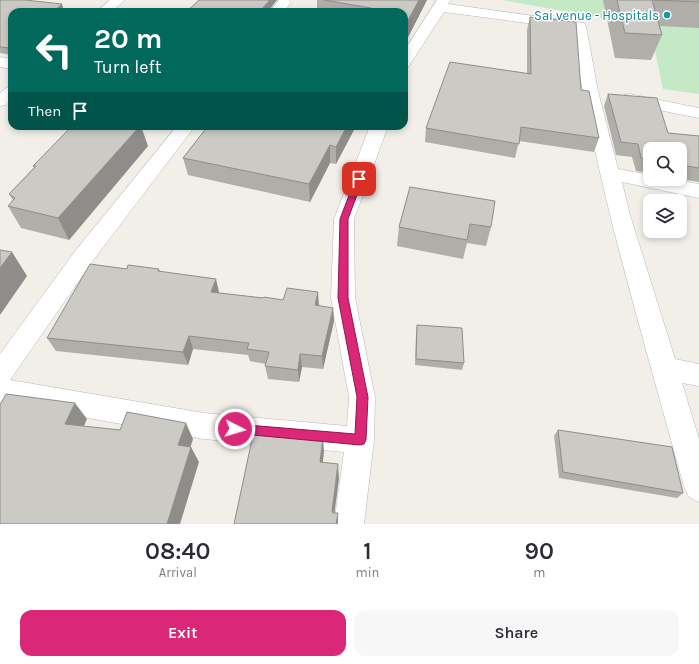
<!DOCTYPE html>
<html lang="en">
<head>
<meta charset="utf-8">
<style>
  :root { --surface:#fff; --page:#f7f7f7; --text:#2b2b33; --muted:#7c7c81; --accent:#db2777 }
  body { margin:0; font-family:Karla,sans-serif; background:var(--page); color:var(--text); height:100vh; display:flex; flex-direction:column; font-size:15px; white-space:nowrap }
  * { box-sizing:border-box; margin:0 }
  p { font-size:13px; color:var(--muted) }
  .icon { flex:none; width:22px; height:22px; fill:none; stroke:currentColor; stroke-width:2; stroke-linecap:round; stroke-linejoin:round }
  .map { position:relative; height:524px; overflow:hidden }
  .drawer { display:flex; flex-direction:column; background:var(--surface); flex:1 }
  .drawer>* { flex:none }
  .banner { position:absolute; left:8px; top:8px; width:400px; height:122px; border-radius:12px; box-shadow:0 2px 6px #0003; background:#00695c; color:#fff; overflow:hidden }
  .buttons { position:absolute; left:643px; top:142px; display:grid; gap:8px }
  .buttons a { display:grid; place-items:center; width:44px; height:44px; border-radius:8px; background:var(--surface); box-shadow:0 2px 6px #0003; font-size:20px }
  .pin { position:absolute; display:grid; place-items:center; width:34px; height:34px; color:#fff; margin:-17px; border-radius:8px; box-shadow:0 2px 6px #0006 }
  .me { position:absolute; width:44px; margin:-22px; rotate:95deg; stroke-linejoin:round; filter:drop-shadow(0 0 3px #0008) }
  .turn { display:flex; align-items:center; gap:14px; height:84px; padding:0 20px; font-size:18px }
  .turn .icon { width:52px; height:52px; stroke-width:2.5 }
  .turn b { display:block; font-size:28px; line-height:34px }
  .then { display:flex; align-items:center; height:38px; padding:0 20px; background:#0003; gap:8px; font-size:15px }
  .eta { display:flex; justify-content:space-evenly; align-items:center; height:68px; text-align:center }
  .eta b { font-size:24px; font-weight:600; line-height:28px }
  .button { display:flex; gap:8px; margin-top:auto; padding:8px 20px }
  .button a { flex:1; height:46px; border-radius:12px; background:var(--accent); color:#fff; font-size:16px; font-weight:600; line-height:46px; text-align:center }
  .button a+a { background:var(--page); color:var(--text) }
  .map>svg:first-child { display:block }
  .green { fill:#c5e8c5 }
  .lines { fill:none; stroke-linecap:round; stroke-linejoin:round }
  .street-casing { stroke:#b5b8bc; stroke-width:1 }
  .street { fill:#fff; fill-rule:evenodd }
  .wall { fill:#afaea9 }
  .shaded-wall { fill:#8f8d8a }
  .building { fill:#cccac5; stroke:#8f8d8a }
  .route { fill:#db2777; stroke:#8e194d }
  .culture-dot { fill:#0f9aa8; stroke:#fff; stroke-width:1.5 }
  .labels { text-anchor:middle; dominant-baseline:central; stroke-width:3; stroke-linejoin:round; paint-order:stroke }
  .far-culture-label { font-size:13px; fill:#0d838f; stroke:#fff; text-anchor:end }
</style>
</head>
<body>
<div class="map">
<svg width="699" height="524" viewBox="0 0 699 524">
  <rect width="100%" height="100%" fill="#f1efe8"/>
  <!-- green -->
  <path class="green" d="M502,0H699V94L663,89L650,27Z"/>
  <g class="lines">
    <defs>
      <path id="street" d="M110,0H125L111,12H96Z
        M279,0H289L291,2L284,12H270Z
        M437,0H451L448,4L584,23L586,26L598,91L618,169L650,175V179H671L699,184V198L622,182L630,215L675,359L699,364V386L682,383L699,439V502L689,497L684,487C643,336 596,185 572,29L444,12L409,66L404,68V51Z
        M0,57L12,59V69L0,67Z
        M12,86V99L6,105L0,106V93L6,88Z
        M630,94L699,108V118L624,103L622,99L624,95Z
        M177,126H195L92,262L10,380L204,413L347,426L349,397L331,298L334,219L370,126H388L354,219L355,298L375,397L374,440L364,524H334L344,452L204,439L0,402V354L76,250Z"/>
    </defs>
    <!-- street casing -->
    <use href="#street" class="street-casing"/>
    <!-- street -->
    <use href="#street" class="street"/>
  </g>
  <!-- wall -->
  <path class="wall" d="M0,0L64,11L12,12V55L0,53Z
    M317,0H427L404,45V12H317Z
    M603,0H699V28L660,26L662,35L651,60L615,58Z
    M530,17L581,90L599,138L594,152L519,141L515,158L425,142L426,128L527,74V30Z
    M608,94L668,133L699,136V182L680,179V149H650V173L636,171L632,157L616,155L604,106Z
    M208,126H356L336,164L330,163L310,202L188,175L183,158Z
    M148,146L69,240L21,228L8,206L13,200L9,194L34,168L33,166Z
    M410,187L491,227L486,246L467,243L463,259L397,246L399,227Z
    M127,269H159L160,272L219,293L283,300L319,306L334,321L323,369L302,367L299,382L268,379L265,366L266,364L250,361L248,355L193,349L188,365L56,351L47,338Z
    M417,325L464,363L462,370L415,365L416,332Z
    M558,430L683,493L677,498L559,478L554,436Z"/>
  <!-- shaded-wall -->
  <path class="shaded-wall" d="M268,0H277L270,9V12H259Z
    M419,0H427L404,45V28Z
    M62,4L64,11L63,12H53Z
    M140,126H141L148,146L69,240L58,218Z
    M347,126H356L336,164V147Z
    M330,145V163L310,202L309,184Z
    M12,252L27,276L0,315V268Z
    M216,279L219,292L215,305L211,292Z
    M318,292L319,305H315Z
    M333,308L334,321L323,369L322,356Z
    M189,336L193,349L188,365L183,352Z
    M300,354L302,367L299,382L298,370Z
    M75,403L87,419L78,440L65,424Z
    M186,423L193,439L186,461L178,445Z
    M323,437L324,452L321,477L320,462Z
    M191,447L199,462L180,524H167Z
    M338,464L339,479L333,524L332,511Z
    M338,513V524H336Z"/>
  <!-- building -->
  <path class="building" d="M0,0H25L62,4L53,12H12V47L10,48L0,47Z
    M199,0H268L269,1L259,12H186Z
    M324,0H419L404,28V12H368L371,8Z
    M617,0H652L662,35L625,33Z
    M654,0H699V2Z
    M530,17L576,22L581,90L589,91L599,138L521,127L519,144L426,128L450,62L531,74Z
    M608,94L657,98L668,133L699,136V168L680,165V149H650V160L641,158L638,144L621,142Z
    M72,126H140L58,218L8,206L15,198L9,194L36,166H33Z
    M208,126H347L336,147L330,145L309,184L183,158Z
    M410,187L495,201L491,227L470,224L467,240L399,227Z
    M0,250L12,252L0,268Z
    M90,264L127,269L128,265L159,269L158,271L216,279L211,292L263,298L264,297L283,300L287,288L318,292L315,305L333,308L322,356L300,354L298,370L265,366L269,352L247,349L249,343L189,336L183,352L47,338Z
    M417,325L462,328L464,363L416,359Z
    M6,394L75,403L65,424L120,430L127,412L186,423L178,445L191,447L167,524H0V405Z
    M254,430L323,437L320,462L338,464L332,511L333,513H338L336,524H234Z
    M558,430L672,447L683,493L563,472Z"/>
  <!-- route -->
  <path class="route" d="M356,177H362L363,179L348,219V298L368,397L366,440L364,444L360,445L231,433L229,429L231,425L235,424L355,434L357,397L338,298L340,219Z"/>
  <!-- markers -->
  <circle class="culture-dot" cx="667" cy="15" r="4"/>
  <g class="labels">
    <!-- far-culture labels -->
    <g class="far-culture-label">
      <text x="659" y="15">Sai venue - Hospitals</text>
    </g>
  </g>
</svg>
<div class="buttons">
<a><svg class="icon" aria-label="search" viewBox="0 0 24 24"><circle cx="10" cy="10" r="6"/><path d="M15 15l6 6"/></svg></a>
<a><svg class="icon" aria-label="layers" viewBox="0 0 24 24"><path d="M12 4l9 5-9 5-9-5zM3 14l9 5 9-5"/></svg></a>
</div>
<div class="pin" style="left:359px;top:179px;background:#d93025"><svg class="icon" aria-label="arrive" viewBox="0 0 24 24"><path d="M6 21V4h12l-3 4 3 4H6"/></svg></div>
<svg class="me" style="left:235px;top:429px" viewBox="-20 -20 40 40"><circle r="17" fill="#db2777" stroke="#fff" stroke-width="3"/><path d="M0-11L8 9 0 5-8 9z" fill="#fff"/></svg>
<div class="banner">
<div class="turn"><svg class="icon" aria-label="left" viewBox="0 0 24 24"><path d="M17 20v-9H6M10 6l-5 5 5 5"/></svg><div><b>20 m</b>Turn left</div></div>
<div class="then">Then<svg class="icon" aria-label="arrive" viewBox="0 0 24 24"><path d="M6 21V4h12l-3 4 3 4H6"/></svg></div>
</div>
</div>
<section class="drawer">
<div class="eta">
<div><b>08:40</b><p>Arrival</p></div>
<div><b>1</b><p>min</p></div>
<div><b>90</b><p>m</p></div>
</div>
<div class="button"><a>Exit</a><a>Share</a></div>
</section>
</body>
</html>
